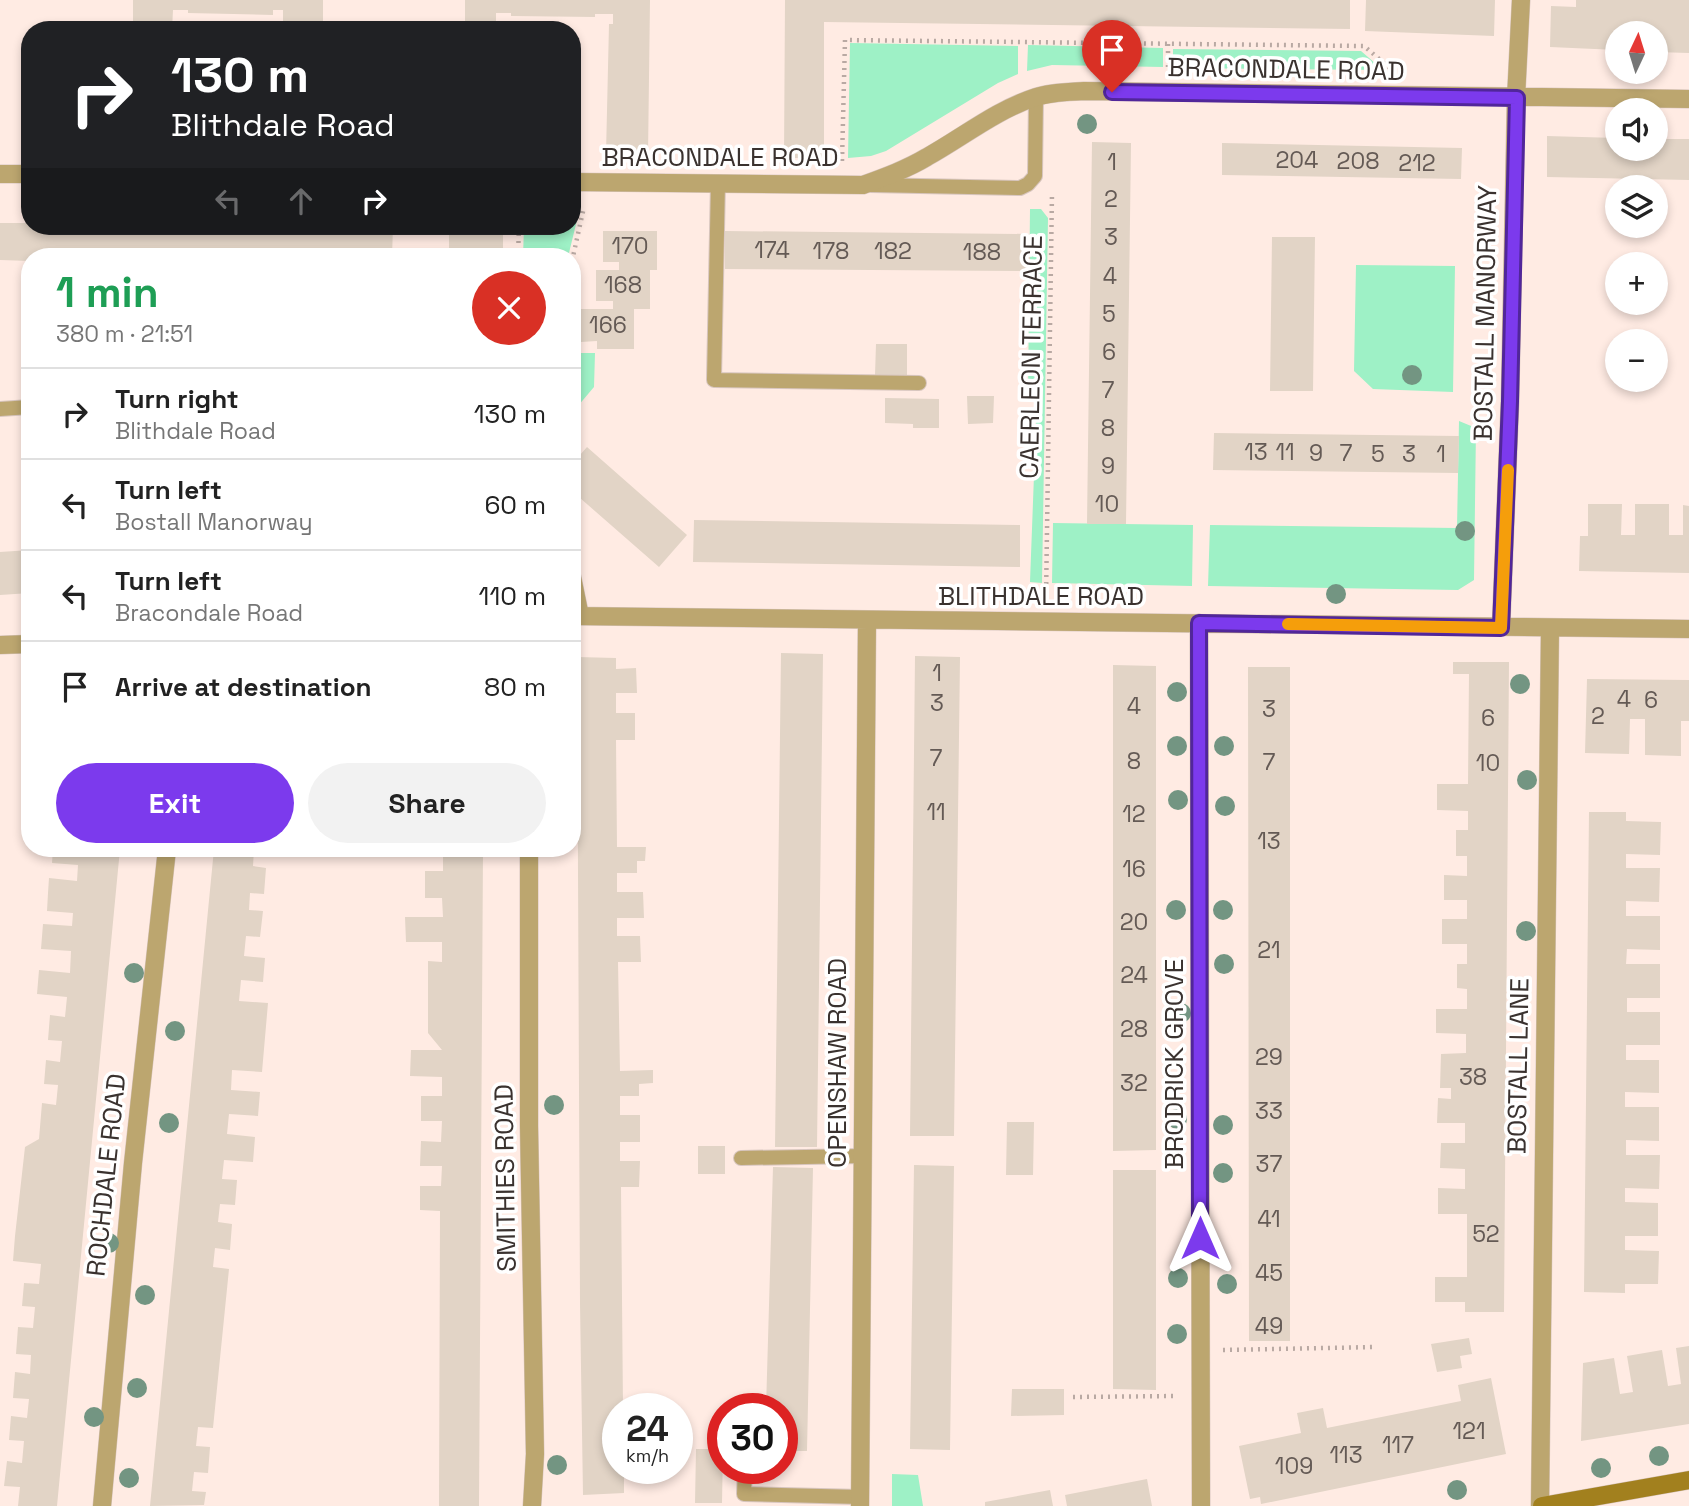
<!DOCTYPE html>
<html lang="en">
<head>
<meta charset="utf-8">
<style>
  :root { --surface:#fff; --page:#f2f2f2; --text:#222; --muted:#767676; --line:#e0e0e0; --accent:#7c3aed }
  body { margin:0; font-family:"Space Grotesk",sans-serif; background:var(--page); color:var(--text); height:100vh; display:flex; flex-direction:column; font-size:26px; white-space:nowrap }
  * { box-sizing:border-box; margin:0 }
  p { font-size:23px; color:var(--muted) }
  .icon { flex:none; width:38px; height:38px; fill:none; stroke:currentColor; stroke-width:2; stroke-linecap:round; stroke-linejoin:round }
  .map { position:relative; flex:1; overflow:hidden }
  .drawer { position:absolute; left:21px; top:248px; width:560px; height:609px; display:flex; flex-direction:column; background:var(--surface); border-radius:28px; box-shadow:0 4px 10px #0003 }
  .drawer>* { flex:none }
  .hud { position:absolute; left:21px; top:21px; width:560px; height:214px; border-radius:28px; box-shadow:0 4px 10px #0003; background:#202124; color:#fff; overflow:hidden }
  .needle { width:46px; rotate:4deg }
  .controls { position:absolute; left:1605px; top:21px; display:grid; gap:14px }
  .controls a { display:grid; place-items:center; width:63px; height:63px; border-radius:50%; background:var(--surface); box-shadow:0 4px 10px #0003; font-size:35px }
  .speed { position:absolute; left:602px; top:1393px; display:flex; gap:14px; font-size:35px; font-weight:700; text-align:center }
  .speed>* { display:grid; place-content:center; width:91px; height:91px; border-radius:50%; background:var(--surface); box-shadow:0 4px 10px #0003; line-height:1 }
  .speed small { font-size:18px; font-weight:400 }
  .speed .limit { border:10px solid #d22; background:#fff; color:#111 }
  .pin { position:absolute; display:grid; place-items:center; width:60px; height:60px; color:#fff; margin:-72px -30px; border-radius:50% 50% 50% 0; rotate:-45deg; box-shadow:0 0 7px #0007 }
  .pin .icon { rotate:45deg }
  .me { position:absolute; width:77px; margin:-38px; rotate:0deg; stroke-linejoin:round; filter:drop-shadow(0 0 5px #0008) }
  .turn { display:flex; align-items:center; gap:24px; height:147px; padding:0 35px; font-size:32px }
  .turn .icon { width:91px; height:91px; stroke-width:2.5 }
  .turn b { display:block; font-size:49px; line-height:60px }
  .lanes { display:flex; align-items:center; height:66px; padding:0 35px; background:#0003; justify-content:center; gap:35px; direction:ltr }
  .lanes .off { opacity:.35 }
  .round { display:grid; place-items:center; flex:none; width:74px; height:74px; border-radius:37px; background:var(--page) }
  .overview { display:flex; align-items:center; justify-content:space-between; height:119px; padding:0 35px }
  h1 { font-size:42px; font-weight:600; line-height:52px; color:#1e9e55 }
  .cta { display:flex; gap:14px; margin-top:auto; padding:14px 35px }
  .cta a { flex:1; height:80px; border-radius:42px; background:var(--accent); color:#fff; font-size:28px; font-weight:600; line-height:80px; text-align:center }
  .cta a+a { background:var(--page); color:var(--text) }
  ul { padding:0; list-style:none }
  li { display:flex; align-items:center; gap:21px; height:91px; padding:0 35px; border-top:2px solid var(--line) }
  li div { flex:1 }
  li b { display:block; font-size:26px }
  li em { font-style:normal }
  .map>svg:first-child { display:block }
  .green { fill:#9ef1c6 }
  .building { fill:#e2d4c6 }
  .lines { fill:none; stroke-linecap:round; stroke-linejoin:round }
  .lane-casing { stroke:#d8c6bf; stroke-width:16 }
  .street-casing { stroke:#d8c6bf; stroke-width:19 }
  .secondary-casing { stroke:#d8c6bf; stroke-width:19 }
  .path { stroke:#b9a9a3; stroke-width:4.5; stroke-dasharray:2 5; stroke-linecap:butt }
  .lane { stroke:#bca66f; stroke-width:14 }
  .street { stroke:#bca66f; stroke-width:18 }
  .secondary { stroke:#a2801e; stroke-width:18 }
  .tree { fill:#739582 }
  .route-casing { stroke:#51269a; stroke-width:18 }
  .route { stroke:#7c3aed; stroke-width:12 }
  .slow { stroke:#f59e0b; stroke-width:12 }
  .labels { text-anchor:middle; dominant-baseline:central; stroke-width:7; stroke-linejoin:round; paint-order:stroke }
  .number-label { font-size:23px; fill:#645a55 }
  .street-label { font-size:26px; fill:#3a322f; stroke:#fff }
</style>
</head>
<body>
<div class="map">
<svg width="1689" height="1506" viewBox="0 0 1689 1506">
  <rect width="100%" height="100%" fill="#ffebe3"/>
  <!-- green -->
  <path class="green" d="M850,43L1018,46V74L998,83L886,151L871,156L848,158Z
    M1028,45L1163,48V67L1052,65L1027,71Z
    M1173,49L1361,51L1383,70L1173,68Z
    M573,203L579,212L568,257H523L524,226H572Z
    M1030,209H1041L1048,218L1042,583L1030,582L1037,395H1028Z
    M1356,265L1455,266L1453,392L1373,389L1354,371Z
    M572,353H595L594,387L572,413Z
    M1459,421L1476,428L1474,580L1458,590L1208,586L1210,525L1457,528Z
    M1053,523L1193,525L1192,586L1052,583Z
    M892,1474L918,1475L923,1506H892Z"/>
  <!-- building -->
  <path class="building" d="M133,0H323V30H283V10H273V15L188,13V10H173L172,30H133Z
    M465,0H650L648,155L606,154L609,24H613V14H595V17L511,16V13H496V30H457V21H465Z
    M785,0H1350V29L824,22V158H784Z
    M1366,0H1495L1494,36L1365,31Z
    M1576,0H1689V53L1656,52V33H1617V50L1550,47L1551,6L1576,7Z
    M1547,136L1617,138V149H1656V139H1689V180L1547,177Z
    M1092,142L1131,143L1126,524H1087Z
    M1222,143L1462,148L1461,179L1222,175Z
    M0,223H30V226H393L392,257H30V261L0,260Z
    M403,226H433V229H403Z
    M449,228H503V257H449Z
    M603,231H657V270H650V309H634V349H597V341L581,342V309H613V301H596V270H619V262H603Z
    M725,231L1030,234V271L725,269Z
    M1272,237H1315L1313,391H1270Z
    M876,344H907V375H875Z
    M967,396H994L993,423L968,424Z
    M885,398L939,399V428H913V424L885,423Z
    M1214,433L1459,436L1458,473L1213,470Z
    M587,447L687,535L659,567L572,491V464Z
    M1588,504H1622L1621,535H1635V504H1669V535H1683V505L1689,506V573L1579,571L1580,536H1588Z
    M694,520L1020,525V567L693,562Z
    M30,550V593L0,595V552Z
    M781,653L823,654L817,1147H775Z
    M915,656L960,657L954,1136H910Z
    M577,657L616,658V669L636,668L637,693H616V713H635V740H616L617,847H646L645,861H637V873H617V892H643L644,918H617V936H640L641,962H618L620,1071L653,1070V1083L639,1084V1096H620V1115H640V1142H620V1161H640L639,1187H621L623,1409H618V1468H624V1493L583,1495L580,1303Z
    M1453,662H1509L1504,1312H1465V1302H1435V1277H1467V1214H1438V1188L1465,1189V1169L1440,1168L1441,1143H1465V1123H1437L1438,1098L1451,1099V1088H1440L1441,1054L1466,1053V1034L1436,1033V1009H1467V989L1457,988V964H1467V944H1442V919H1467V900H1444V875L1467,876V856H1456V830H1468V811L1437,810V784H1468L1469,674H1453Z
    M1113,665L1156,666V1150L1113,1151Z
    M1248,667H1290V1341H1249Z
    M1587,679L1689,680V721H1681V756L1645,755V719H1630L1629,754L1585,753Z
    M1589,812H1626V821L1661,822L1660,855L1626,854V868H1660L1659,902L1626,901V916H1660V950L1627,949L1626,964H1660V998H1627V1012H1660V1045H1626V1060H1659V1093L1625,1092V1107H1659V1141L1626,1140V1155H1660L1659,1189L1625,1188V1202L1658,1203V1236H1625V1250L1659,1251L1658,1284H1625V1293L1584,1292Z
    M53,849H120L57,1506H18L20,1487L4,1486L7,1461L22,1463L24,1441L9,1440L11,1416L27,1418L29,1399L13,1398L15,1372L30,1374L31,1355L16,1354L18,1327L33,1328L35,1307L22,1306L24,1283L39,1284L41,1264L13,1261L15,1236L25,1147L39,1139L42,1103L56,1105L58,1085L44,1084L46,1060L60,1062L62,1041L48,1040L50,1015L65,1017L67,997L37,994L39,970L70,973L71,951L41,949L43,924L72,926L73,913L47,911L48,893L49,878L77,881L78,865L52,863Z
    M214,849H254L253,866L266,868L264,894L250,893L249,910L263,911L260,937L246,936L244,956L265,958L263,982L241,980L239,1001L268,1003L262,1072L232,1070L231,1090L260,1092L258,1116L229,1114L227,1134L255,1137L253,1162L224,1160L222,1179L237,1180L235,1205L220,1204L218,1222L232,1224L230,1250L215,1248L213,1267L229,1269L213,1428L198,1427L196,1446L210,1447L208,1473L194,1472L192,1491L206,1492L204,1505L150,1506Z
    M425,849H483L479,1506H439L440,1211L420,1210V1186H441L442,1166H420L421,1141L441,1142L442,1121H421V1096H442V1077L410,1076L411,1050H442L428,1033V961L442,962V942H406L405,917H443L442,898H425V871H443V855L425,854Z
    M1007,1122H1034L1033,1175H1006Z
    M698,1146H725V1174H698Z
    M914,1165L954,1166L950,1450L910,1449Z
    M773,1167L813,1168L807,1451H782V1409H766Z
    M1113,1170H1156V1390L1113,1389Z
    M1469,1338L1472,1354L1460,1356L1462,1368L1437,1372L1431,1344Z
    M1689,1346V1424L1581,1441L1583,1363L1614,1358L1620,1394L1633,1392L1627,1356L1662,1350L1668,1386L1681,1384L1676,1348Z
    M1491,1378L1506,1454L1261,1504L1260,1497L1250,1499L1239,1446L1301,1433L1297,1413L1323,1408L1327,1428L1461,1401L1458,1385Z
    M1012,1389H1064V1415L1011,1416Z
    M696,1449H723L722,1503H695Z
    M1147,1479L1152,1506H1067L1065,1495Z
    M1050,1490L1053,1506H985V1502Z"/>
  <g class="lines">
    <defs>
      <path id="lane" d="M718,182L714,380L919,383
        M871,185L1020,188L1028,184L1035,176L1036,97
        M0,409L30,407
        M741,1158L863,1156
        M745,1468L744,1494L860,1497"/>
      <path id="street" d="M0,174H30
        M572,182L863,185C885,177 907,169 927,157C963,137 996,110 1036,97C1051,92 1068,92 1084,91L1689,99
        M572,577L580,616
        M572,616L1689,629
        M1199,623L1201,1506
        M1501,627L1510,401L1516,98L1521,0
        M0,645L30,644
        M529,849V1126L535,1454L532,1506
        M102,1506L133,1163L167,849
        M860,1506L867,621
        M1540,1506L1550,628"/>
      <path id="secondary" d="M1542,1506L1689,1480"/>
    </defs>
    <!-- lane casing -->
    <use href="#lane" class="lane-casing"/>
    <!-- street casing -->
    <use href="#street" class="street-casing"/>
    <!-- secondary casing -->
    <use href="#secondary" class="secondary-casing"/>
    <!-- path -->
    <path class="path" d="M1168,67V44
      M842,161L845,40L1364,46L1392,70
      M518,257L519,226
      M572,261L584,207
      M1046,598L1052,193
      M1223,1350L1376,1347
      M1073,1397L1177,1396"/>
    <!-- lane -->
    <use href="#lane" class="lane"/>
    <!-- street -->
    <use href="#street" class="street"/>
    <!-- secondary -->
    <use href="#secondary" class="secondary"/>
  </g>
  <!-- trees -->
  <g class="tree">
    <circle cx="1087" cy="124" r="10"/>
    <circle cx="1412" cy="375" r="10"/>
    <circle cx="1465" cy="531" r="10"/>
    <circle cx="1336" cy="594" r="10"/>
    <circle cx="1520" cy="684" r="10"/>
    <circle cx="1177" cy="692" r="10"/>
    <circle cx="1177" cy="746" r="10"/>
    <circle cx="1224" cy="746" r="10"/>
    <circle cx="1527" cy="780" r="10"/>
    <circle cx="1178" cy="800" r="10"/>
    <circle cx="1225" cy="806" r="10"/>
    <circle cx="1176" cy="910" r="10"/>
    <circle cx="1223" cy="910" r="10"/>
    <circle cx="1526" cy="931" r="10"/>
    <circle cx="1224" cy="964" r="10"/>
    <circle cx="134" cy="973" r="10"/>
    <circle cx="1181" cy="1013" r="10"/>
    <circle cx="175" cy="1031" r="10"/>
    <circle cx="554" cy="1105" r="10"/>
    <circle cx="1177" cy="1119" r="10"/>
    <circle cx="169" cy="1123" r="10"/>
    <circle cx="1223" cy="1125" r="10"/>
    <circle cx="1223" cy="1173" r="10"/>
    <circle cx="109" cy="1243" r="10"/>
    <circle cx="1178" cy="1278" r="10"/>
    <circle cx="1227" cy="1284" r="10"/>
    <circle cx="145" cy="1295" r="10"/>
    <circle cx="1177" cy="1334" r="10"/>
    <circle cx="137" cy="1388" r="10"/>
    <circle cx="94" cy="1417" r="10"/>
    <circle cx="1659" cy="1456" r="10"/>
    <circle cx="557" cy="1465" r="10"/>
    <circle cx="1601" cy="1468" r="10"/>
    <circle cx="129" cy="1478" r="10"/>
    <circle cx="1457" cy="1490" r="10"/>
  </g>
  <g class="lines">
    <defs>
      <path id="route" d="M1112,92L1517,98L1510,401L1501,628L1199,623L1200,1238"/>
    </defs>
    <!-- route casing -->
    <use href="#route" class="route-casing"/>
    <!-- route -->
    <use href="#route" class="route"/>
    <!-- slow -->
    <path class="slow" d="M1288,624L1501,628L1508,470"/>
  </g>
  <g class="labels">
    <!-- number labels -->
    <g class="number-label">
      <text x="1297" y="160">204</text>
      <text x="1358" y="161">208</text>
      <text x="1112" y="162">1</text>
      <text x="1417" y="163">212</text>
      <text x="1111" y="199">2</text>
      <text x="1111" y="237">3</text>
      <text x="630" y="246">170</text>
      <text x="772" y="250">174</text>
      <text x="831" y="251">178</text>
      <text x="893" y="251">182</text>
      <text x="982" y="252">188</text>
      <text x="1110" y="276">4</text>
      <text x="623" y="285">168</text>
      <text x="1109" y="314">5</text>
      <text x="608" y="325">166</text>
      <text x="1109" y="352">6</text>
      <text x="1108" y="390">7</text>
      <text x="1108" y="428">8</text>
      <text x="1256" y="452">13</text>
      <text x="1285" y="452">11</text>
      <text x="1316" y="453">9</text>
      <text x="1346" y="453">7</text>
      <text x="1378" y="454">5</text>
      <text x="1409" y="454">3</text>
      <text x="1441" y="454">1</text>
      <text x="1108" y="466">9</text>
      <text x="1107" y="504">10</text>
      <text x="937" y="673">1</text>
      <text x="1624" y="699">4</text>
      <text x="1651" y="700">6</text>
      <text x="937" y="703">3</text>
      <text x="1134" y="706">4</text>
      <text x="1269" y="709">3</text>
      <text x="1598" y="716">2</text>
      <text x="1488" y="718">6</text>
      <text x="936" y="758">7</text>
      <text x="1134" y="761">8</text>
      <text x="1269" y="762">7</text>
      <text x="1488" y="763">10</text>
      <text x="936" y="812">11</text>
      <text x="1134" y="814">12</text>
      <text x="1269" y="841">13</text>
      <text x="1134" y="869">16</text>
      <text x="1134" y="922">20</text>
      <text x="1269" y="950">21</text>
      <text x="1134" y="975">24</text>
      <text x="1134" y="1029">28</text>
      <text x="1269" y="1057">29</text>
      <text x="1473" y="1077">38</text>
      <text x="1134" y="1083">32</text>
      <text x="1269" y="1111">33</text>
      <text x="1269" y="1164">37</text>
      <text x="1269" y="1219">41</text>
      <text x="1486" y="1234">52</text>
      <text x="1269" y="1273">45</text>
      <text x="1269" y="1326">49</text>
      <text x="1469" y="1431">121</text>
      <text x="1398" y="1445">117</text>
      <text x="1346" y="1455">113</text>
      <text x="1294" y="1466">109</text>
    </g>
    <!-- street labels -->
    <g class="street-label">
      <text transform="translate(1286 69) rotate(1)">BRACONDALE ROAD</text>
      <text x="720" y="157">BRACONDALE ROAD</text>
      <text transform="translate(1485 313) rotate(-89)">BOSTALL MANORWAY</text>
      <text transform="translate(1031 357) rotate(-89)">CAERLEON TERRACE</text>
      <text x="1041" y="596">BLITHDALE ROAD</text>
      <text transform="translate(837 1063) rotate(-90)">OPENSHAW ROAD</text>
      <text transform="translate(1174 1064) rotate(-90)">BRODRICK GROVE</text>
      <text transform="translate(1518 1066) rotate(-89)">BOSTALL LANE</text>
      <text transform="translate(106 1175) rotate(-84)">ROCHDALE ROAD</text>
      <text transform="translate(505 1178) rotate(-91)">SMITHIES ROAD</text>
    </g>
  </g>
</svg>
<div class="controls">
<a><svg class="needle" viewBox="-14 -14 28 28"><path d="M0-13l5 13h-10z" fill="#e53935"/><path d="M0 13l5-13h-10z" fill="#767676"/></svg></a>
<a><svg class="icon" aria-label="sound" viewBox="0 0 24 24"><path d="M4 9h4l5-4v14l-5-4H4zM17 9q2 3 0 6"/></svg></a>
<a><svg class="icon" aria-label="layers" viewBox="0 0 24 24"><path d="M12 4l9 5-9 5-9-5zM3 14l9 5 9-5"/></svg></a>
<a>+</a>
<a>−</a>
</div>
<div class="speed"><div>24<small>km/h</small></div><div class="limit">30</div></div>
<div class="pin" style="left:1112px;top:92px;background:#d93025"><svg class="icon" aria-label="arrive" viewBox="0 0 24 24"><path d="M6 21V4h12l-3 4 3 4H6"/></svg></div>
<svg class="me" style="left:1200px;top:1238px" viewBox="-20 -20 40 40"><path d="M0-17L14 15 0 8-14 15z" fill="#7c3aed" stroke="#fff" stroke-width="4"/></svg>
<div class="hud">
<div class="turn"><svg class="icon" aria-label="right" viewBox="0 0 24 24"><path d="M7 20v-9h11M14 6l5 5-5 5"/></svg><div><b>130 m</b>Blithdale Road</div></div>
<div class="lanes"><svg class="icon off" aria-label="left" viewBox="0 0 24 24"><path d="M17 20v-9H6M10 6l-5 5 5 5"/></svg><svg class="icon off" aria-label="ahead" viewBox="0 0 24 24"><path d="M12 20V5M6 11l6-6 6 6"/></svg><svg class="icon" aria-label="right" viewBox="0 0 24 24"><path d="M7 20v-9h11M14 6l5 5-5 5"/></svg></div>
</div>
<section class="drawer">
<div class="overview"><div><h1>1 min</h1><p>380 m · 21:51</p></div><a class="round" style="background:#d93025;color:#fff"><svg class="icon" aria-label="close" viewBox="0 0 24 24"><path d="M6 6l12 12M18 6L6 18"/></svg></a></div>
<ul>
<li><svg class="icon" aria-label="right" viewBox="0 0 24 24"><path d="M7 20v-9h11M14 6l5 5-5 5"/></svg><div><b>Turn right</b><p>Blithdale Road</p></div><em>130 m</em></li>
<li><svg class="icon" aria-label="left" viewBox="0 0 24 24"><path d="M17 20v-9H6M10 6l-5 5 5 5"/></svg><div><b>Turn left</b><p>Bostall Manorway</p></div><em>60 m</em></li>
<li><svg class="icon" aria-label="left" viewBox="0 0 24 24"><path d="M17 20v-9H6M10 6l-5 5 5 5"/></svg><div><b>Turn left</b><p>Bracondale Road</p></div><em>110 m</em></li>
<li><svg class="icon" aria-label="arrive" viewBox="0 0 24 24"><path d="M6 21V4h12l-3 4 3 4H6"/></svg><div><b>Arrive at destination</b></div><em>80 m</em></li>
</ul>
<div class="cta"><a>Exit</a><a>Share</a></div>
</section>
</div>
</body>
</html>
